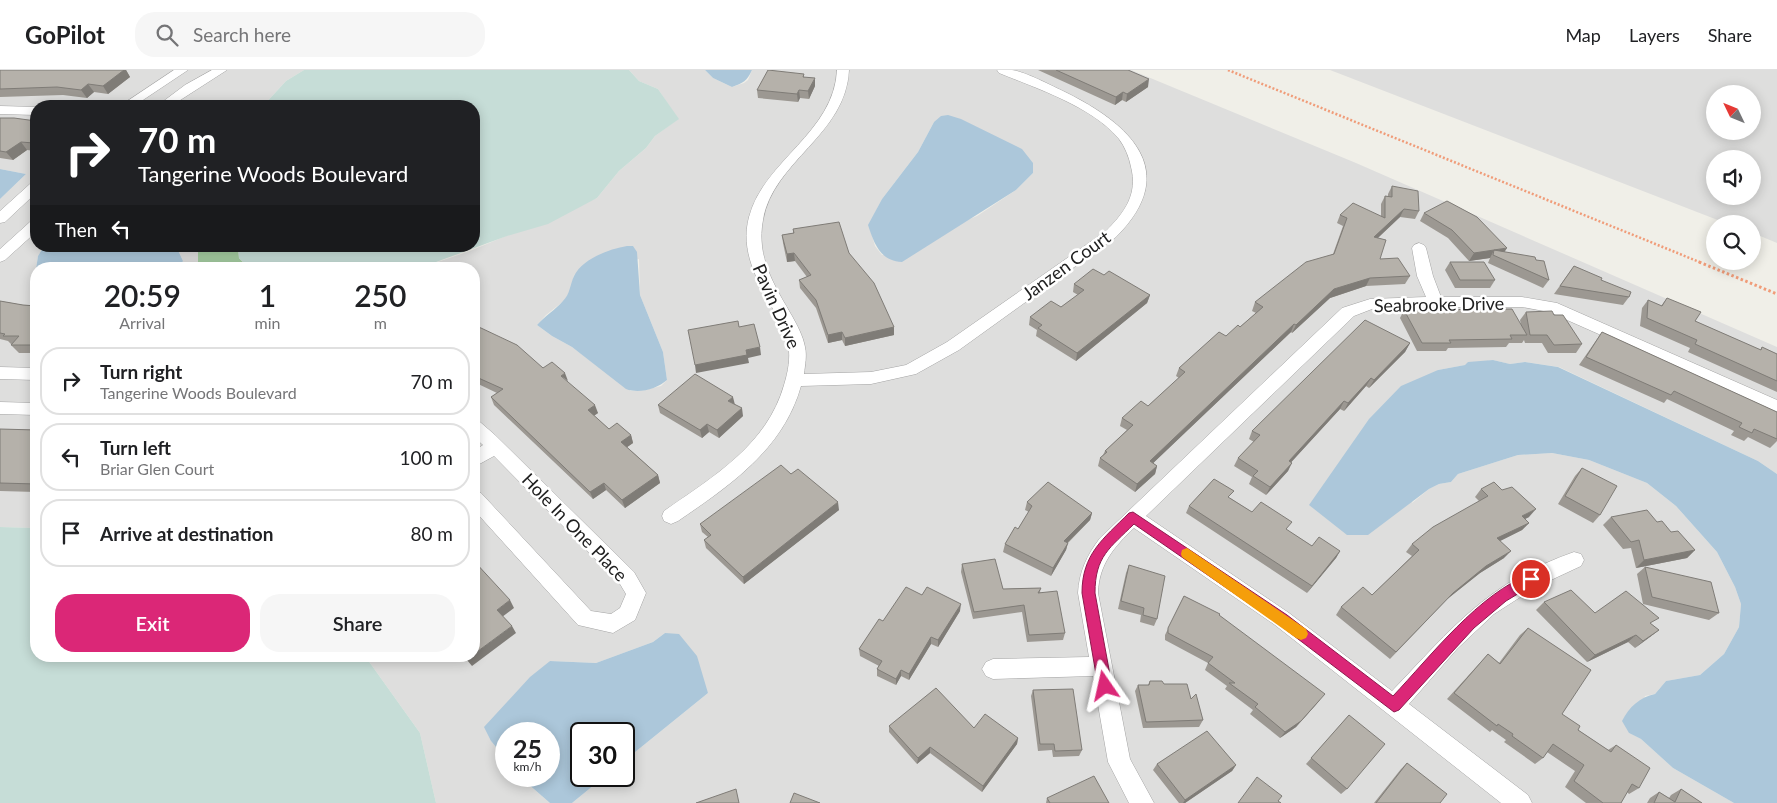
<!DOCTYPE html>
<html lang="en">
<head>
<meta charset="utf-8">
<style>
  :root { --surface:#fff; --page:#f6f6f6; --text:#202124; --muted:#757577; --line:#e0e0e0; --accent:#db2777 }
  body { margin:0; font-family:Lato,sans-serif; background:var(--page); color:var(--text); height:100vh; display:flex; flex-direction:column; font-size:19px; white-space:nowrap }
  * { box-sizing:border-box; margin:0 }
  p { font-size:16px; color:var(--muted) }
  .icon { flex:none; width:28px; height:28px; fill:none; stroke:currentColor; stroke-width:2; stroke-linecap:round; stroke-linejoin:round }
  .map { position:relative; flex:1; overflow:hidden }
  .drawer { position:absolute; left:30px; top:192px; width:450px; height:400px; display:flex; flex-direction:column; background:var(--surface); border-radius:20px; box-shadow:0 2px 12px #0003 }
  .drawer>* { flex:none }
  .guide { position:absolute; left:30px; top:30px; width:450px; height:152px; border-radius:20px; box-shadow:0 2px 12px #0003; background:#202124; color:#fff; overflow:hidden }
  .needle { width:32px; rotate:313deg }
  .tools { position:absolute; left:1706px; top:15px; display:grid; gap:10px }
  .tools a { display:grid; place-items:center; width:55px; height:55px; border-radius:50%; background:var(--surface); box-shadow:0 2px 12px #0003; font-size:25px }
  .speed { position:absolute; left:495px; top:652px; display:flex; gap:10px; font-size:25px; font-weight:700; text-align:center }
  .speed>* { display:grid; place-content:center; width:65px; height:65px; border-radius:50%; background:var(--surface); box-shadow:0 2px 12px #0003; line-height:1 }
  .speed small { font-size:12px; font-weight:400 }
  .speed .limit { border:2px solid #111; border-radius:8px; background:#fff; color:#111 }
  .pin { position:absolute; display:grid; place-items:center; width:42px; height:42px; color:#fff; margin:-21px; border:2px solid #fff; border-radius:50%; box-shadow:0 1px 5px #0007 }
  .me { position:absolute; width:55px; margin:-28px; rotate:349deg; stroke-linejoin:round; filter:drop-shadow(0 0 4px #0008) }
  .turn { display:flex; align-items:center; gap:18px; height:105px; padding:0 25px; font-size:22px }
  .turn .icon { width:65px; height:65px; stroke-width:2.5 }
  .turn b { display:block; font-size:35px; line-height:42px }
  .then { display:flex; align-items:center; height:48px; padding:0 25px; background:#0003; gap:10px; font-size:19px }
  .eta { display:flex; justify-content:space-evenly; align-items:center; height:85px; text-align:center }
  .eta b { font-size:30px; font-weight:600; line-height:35px }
  .action { display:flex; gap:10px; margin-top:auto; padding:10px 25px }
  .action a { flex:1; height:58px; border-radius:20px; background:var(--accent); color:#fff; font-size:20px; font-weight:600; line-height:58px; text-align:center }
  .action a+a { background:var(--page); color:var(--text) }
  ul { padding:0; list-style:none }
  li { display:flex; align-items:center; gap:15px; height:68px; margin:0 10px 8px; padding:0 15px; border:2px solid var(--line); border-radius:20px }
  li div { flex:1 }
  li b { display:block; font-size:19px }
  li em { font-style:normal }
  header { display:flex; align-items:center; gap:30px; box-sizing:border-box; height:70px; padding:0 25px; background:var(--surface); border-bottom:1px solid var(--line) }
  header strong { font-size:24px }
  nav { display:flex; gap:28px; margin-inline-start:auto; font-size:18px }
  .search { width:350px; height:45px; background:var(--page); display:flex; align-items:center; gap:12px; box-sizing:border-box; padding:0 18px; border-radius:20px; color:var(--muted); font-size:19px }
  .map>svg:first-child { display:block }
  .residential { fill:#dededd; fill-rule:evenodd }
  .forest { fill:#a4cca0 }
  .wetland { fill:#c6ddd7 }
  .water { fill:#acc7da }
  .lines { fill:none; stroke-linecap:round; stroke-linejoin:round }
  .minor-casing { stroke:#a4a4a4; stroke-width:1 }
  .path-far1 { stroke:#f09c79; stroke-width:2.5; stroke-dasharray:2 2; stroke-linecap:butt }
  .path { stroke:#f09c79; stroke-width:3; stroke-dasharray:2.5 2.5; stroke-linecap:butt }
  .minor { fill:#fff; fill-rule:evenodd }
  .wall { fill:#9c9892 }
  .shaded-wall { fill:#7f7c77 }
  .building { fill:#b5b1aa; stroke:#7f7c77 }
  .route { fill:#db2777; stroke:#8e194d }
  .slow { fill:#f59e0b }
  .labels { text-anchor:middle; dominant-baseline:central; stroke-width:5; stroke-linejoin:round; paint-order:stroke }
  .street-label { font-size:18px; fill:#202020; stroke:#fff }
</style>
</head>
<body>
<header>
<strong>GoPilot</strong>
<div class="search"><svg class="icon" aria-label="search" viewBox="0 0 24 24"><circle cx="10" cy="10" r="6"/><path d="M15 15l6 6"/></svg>Search here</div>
<nav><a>Map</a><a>Layers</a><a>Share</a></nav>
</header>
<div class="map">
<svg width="1777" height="733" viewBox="0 0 1777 733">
  <rect width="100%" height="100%" fill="#f0efe8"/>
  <!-- residential -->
  <path class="residential" d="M0,0H304L286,11L263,36H36V176H44L38,186L36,199V458L0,457V129L26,104L0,99Z
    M629,0H705L713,8L732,17L744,13L748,10L752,0H1131L1356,93L1777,277V404L1758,391L1559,297L1525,292L1510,294L1493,290L1438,300L1412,433L1429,419L1439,414L1451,412L1458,404L1518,385L1552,383L1589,390L1647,413L1676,436L1717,482L1735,517L1741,534L1739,557L1724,584L1700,605L1666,611L1655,624L1645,626L1629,663L1641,669L1673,698L1734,733H572L605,706H624V691L708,623L665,563L653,572L596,593L550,591L491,671L506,689V706H519L550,733H436L420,663L365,586H474V199H417L470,181L597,128L619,101L646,78L655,66L678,49L658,19L639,11ZM934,52L1033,103L1016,120L977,146L882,185L875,176L869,155L882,129L918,82ZM639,189L640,225L663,282L667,310L661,316L645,320L631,321L572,277L552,266L537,255L546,245L565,230L571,219L574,205Z
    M1330,0H1777V173L1753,163L1752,154H1728ZM1715,24H1752V61H1715ZM1715,89H1752V126H1715Z
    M176,176H198V199H178L183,191Z"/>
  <!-- forest -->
  <path class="forest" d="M198,176H238L239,188L250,199H198Z"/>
  <!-- wetland -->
  <path class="wetland" d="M304,0H629L639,11L658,19L679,49L655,66L646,78L619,101L597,128L548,154L507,166L417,199H250L239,188L238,176H474V36H263L286,11Z
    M0,457L36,458V586H365L420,663L436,733H0Z"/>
  <!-- water -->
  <path class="water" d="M705,0H752C747,11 743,13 732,17L713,8Z
    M948,45L961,49L1022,79L1033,93V103L1016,120L902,192C880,191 874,173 868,155L882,129L918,82L934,52L941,46Z
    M0,99L26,104L0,129Z
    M44,176H176L183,191L178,199H36L38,186Z
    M627,176H633L637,182L640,225L663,282L667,310C657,319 639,324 626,319L572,277L552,266L537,255C545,246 555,240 563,231C570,224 570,215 574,206C583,188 610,179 627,176Z
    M1493,290L1510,294L1525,292L1558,297L1758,391L1777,404V733H1734L1673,698L1641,669L1629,663L1622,651C1629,637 1640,627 1655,624L1666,611L1700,605L1724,584L1739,557L1741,534L1735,517L1717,482L1676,436L1647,413L1589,390L1552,383L1518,385L1458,404L1451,412L1439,414L1429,419L1368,465H1347L1309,435L1369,349L1401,316L1438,300L1465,295L1468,292Z
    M665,563L679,564L697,586L708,623L624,691V664H581V706H605L572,733H550L519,706H549V664H506V689L491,671L484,657L530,607L550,591L596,593L653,572Z"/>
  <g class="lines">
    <defs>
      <path id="minor" d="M174,0H188L134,36H120Z
        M212,0H227L171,36H157L185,15Z
        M837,0H849C846,65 773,91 763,150C756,187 774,215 792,246C797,255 803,266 805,277C807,286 805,295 804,304L871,302L906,295L947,272L1106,161C1125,142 1138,124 1131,97C1129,87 1125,77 1119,69C1093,37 1036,18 999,3L997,0C1002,0 1007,0 1012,0C1026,2 1052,16 1065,22C1130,54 1182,101 1116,167L959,280L916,304L871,314L801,316C783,380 729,416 678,451L671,454L664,451L662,446L664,441C713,407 767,375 784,315C788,302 791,287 788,274C786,262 779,250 773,239C757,210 740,181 749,147C764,90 834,63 837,0Z
        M0,36L36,37V45L0,44Z
        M36,112V123L5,152L0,153V141L31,113Z
        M36,150V162L5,190L0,192V179L31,151Z
        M1419,173L1424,175L1426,178L1433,206L1441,227H1522L1557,233L1777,330V343L1549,242L1522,237H1388L1372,239L1354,246L1146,446L1289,543L1392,621C1452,558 1488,512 1574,482L1581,484L1584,490L1581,496L1536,517L1494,544L1457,579L1409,634L1528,725L1532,733H1501L1275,555L1134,458C1114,477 1099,494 1098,523L1130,689L1154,733H1129L1108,692L1093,606L993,609L986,606L982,599L986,592L993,589L1089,587L1078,523C1079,502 1087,485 1100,468L1342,238L1370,229L1426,227L1417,206L1412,178L1414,175Z
        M0,297L36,298V310L0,309Z
        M0,332L36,333V345L0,344Z
        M474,350L480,352L495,365L634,502L646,523L635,550L613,563L578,555L474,440V421L481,423L591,541L611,544L620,538L626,524L620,514L494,386L474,397V381L483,375L474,367Z"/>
    </defs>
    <!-- minor casing -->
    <use href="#minor" class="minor-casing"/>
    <!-- path-far1 -->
    <path class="path-far1" d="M1228,0L1702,193"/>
    <!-- path -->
    <path class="path" d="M1699,192L1777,224"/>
    <!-- minor -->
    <use href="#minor" class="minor"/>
  </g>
  <!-- wall -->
  <path class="wall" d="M0,0H126L130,7L108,24L94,22L87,28L63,25L0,27Z
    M1038,0H1128L1148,17L1126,32L1122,30L1115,35Z
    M804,4V7L815,16L809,29L800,28L798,32L758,28L757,20Z
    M0,48L36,51V81L27,80L13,90L0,88Z
    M1392,116L1419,141L1415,149L1400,147L1378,168L1380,189L1410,206L1405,214L1366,216L1330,228L1292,263L1291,262L1153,393L1157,396L1155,404L1135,422L1098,396L1100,388L1103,385L1105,381L1127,360L1120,356L1122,348L1148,336L1179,308L1176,306L1179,298L1240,257L1256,243L1252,241L1255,232L1333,184L1343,156L1337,153L1340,145L1381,146V134L1385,126H1388V124Z
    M1424,143L1504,182L1536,190L1549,210L1543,218L1488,193L1490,188L1469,191L1448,168L1420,151Z
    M793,159L849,183L894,257V265L845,276L842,270L828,273L816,238L800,218L799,210L807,207L795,191L787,192L783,173L782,165L793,163Z
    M1450,192L1495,210L1490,218H1455L1445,200Z
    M1574,196L1629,227L1623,235L1554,224Z
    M1104,205L1150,225L1147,233L1076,291L1036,266L1037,260L1029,255L1030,247L1061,237L1078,225L1073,222L1074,214Z
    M1667,228L1695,251L1760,280L1762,277L1777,284V322L1688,282L1690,278L1640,256L1642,238L1648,230L1661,236Z
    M0,231L23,235L36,236V283H19L11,275L12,274H11L8,271L0,269Z
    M1404,240L1521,255L1520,250L1526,242L1554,245L1582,274L1576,283H1548L1542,273H1525L1524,270L1522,273H1509L1506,277L1448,278L1446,281H1417L1400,248Z
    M474,256L567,312L598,343L594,346L609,359L631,365L633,373L627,377L658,405L660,413L625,438L606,420L593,429L494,335L491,327L497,323L474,312Z
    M1602,262L1777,342V371L1770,378L1748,367L1744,371L1731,365L1734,361L1667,329L1664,333L1579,295Z
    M1410,273L1405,282L1369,318L1366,316L1344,341L1340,339L1291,392L1288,401L1266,425L1249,414L1252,407L1234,396L1238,388L1254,372L1249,369L1252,361Z
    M735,334L743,346L719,368L709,362L702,368L660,343L658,335Z
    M0,359L36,360V422L0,421Z
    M1582,398L1600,445L1593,453L1558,434L1575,406Z
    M791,404L839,440L744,514L706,478L704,470L708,467L702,462L700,454Z
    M1481,419L1529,447L1525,449L1529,453L1522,460L1500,471L1504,488L1480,503L1446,530L1390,589L1336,545L1341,537L1372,525L1412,486L1406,482L1412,474L1479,431L1475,427Z
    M1230,428L1252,442L1287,460L1312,476L1340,481L1336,488L1307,523L1186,443L1189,436Z
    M1027,432L1092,443L1090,450L1068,473L1066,480L1051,506L1003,482L1005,474L1018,459L1029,442L1025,440Z
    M1611,447L1657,452L1695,480L1687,488L1636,498L1631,478L1623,479L1603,455Z
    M962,494L1003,519L1041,518L1040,522L1065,563L1063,570L1027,572L1022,542L973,549L961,502Z
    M1129,495L1157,549L1154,556L1140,552L1141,545L1118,539L1126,503Z
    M1645,497L1719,543L1709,550L1643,534L1637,504Z
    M922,525L960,541L938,577L931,574L909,610L901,606L896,615L877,606V599L879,596L860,586L859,579L883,551Z
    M1184,526L1219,545L1320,630L1296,657L1280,668L1250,644L1253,640L1225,619L1227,616L1205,600L1208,593L1165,570V565Z
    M1544,532L1595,543L1651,554L1659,560L1635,578L1628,572L1587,592L1536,540Z
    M1528,558L1562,644L1578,660L1608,680L1616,675L1639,718L1629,724L1627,722L1621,733H1586L1565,717L1575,701L1547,682L1543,688L1535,694L1504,672L1506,670L1492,660L1490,662L1447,629L1488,584L1499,593L1520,565Z
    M1150,611L1164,614L1191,629L1203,650L1199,657L1143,658L1135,621L1138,615H1148Z
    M1033,620L1082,680L1079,686L1053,687L1052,680L1038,681L1031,626Z
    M1349,645L1347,719L1341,724L1306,694Z
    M889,656L974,658L1018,668L1017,674L982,722L930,683L917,694L889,662Z
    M1407,693L1440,733H1374L1401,699Z
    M1157,694L1236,695L1232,701L1185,733H1179L1153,700Z
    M1681,719L1702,733H1647L1650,728L1659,722L1669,728L1671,725Z
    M1047,728L1109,733H1046Z"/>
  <!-- shaded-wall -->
  <path class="shaded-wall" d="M124,0H126L130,7L108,24L103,16Z
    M815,8V16L809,29L808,21Z
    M1149,9L1148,17L1126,32L1127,24Z
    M88,14L94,22L87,28L81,20Z
    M799,20L800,28L798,32L797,24Z
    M1123,22L1122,30L1115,35L1116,27Z
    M21,72L27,80L13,90L6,82Z
    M1404,139L1400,147L1370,175L1374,167Z
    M1507,178L1502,186L1494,180L1490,188L1469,191L1474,183Z
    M794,183L795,191L787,192V184Z
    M1370,208L1366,216L1330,228L1292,263L1296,255L1334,219Z
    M1150,225L1147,233L1076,291L1077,283Z
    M1294,254L1291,262L1147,399L1150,391Z
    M894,257V265L845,276V268Z
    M842,262V270L828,273V265Z
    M1410,273L1405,282L1369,318L1374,310Z
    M760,277L761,285L748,288L749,293L696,303L695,295L746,280Z
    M565,303L568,311L561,306Z
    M1371,308L1366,316L1344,341L1348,333Z
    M733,327L735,335L728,331Z
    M1344,331L1340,339L1285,399L1289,391Z
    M595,335L598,343L590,348L588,340Z
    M742,338L743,346L719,368L717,360Z
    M707,354L709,362L702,368L700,360Z
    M631,365L633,373L623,380L621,372Z
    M1292,393L1288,401L1266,425L1270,417Z
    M1157,396L1155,404L1135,422L1137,414Z
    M658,405L660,413L625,438L622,430Z
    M604,413L606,420L593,429L590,422Z
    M838,432L839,440L744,514L743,507Z
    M1536,439L1529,447L1515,454L1522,446Z
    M1092,443L1090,450L1062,478L1064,471Z
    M1529,453L1522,460L1490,476L1497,468Z
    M1068,473L1066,480L1051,506L1053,498Z
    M1695,480L1687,488L1636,498L1644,490Z
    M1340,481L1336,488L1307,523L1312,516Z
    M1511,481L1504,488L1480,503L1446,530L1390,589L1453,523L1486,496Z
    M510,530L514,538L502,547L497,540Z
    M961,534L960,541L938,577V570Z
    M512,556L516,563L472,596L467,590L471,586H474V584Z
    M1659,560L1650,567L1635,578L1643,571Z
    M1636,565L1628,572L1587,592L1595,585Z
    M931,567V574L909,610V604Z
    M901,600V606L896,615V609Z
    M1320,630L1296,657L1280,668L1285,662Z
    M1018,668L1017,674L982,722L983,716Z
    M930,677V683L917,694L918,688Z
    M1236,695L1232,701L1185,733H1183L1185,730Z"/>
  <!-- building -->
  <path class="building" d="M0,0H124L103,16L88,14L81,20L57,17L0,19Z
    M768,0L804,4L803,7L815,8L808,21L799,20L797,24L757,20Z
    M1056,0H1128L1149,9L1127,24L1123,22L1116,27Z
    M0,48H14L36,51V72L34,73L21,72L6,82L0,81Z
    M1392,116L1418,121L1419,141L1404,139L1374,167L1386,170L1380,189L1398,188L1410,206L1370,208L1334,219L1296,255L1294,254L1150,391L1157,396L1137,414L1100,388L1107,382L1105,381L1133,355L1122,348L1141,331L1148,336L1185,302L1179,298L1219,262L1226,266L1238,255L1240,257L1263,237L1255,232L1306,192L1334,184L1347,148L1340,145L1353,133L1385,148V126L1392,127Z
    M1447,131L1477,147L1507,178L1474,183L1452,160L1424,143Z
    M839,152L849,183L874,213L894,257L845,268L842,262L828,265L816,230L799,210L811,205L794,183L787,184L782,165L794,163L793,159Z
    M1494,180L1535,187L1536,190L1544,191L1549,210L1493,185Z
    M1450,192H1484L1495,210H1460Z
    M1574,196L1602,208L1601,210L1631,222L1629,227L1560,216Z
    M1093,199L1104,205L1109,201L1150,225L1077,283L1038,258L1042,255L1030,247L1051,231L1061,237L1084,220L1074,214Z
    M1667,228L1701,242L1695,251L1761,280L1762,277L1777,284V311L1695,274L1697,270L1647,248L1648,230L1662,236Z
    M0,231L23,235L36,236V275H11L19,266H3L5,264L0,263Z
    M1512,239L1527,265H1510L1512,269L1449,270L1451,273H1422L1404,240Z
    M1552,241L1554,245H1563L1582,274L1554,275L1547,265H1530L1526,242Z
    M1365,250L1410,273L1374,310L1371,308L1348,333L1344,331L1289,391L1292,393L1270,417L1253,406L1258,401L1238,388L1260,365L1252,361Z
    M738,251L739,257L754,254L760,277L746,280L747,285L695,295L688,260Z
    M474,256L481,258L517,275L543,298L552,292L565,303L561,306L595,335L588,340L609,359L617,353L631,365L621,372L658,405L622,430L604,413L590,422L491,327L503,319L474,306Z
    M1602,262L1777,342V369L1754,359L1752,363L1739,357L1742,353L1674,321L1671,325L1586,287Z
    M695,304L733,327L728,331L742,338L717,360L707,354L700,360L658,335Z
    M0,359L36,360V414L0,413Z
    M781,395L791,404L798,399L838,432L743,507L704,470L711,465L700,454Z
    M1582,398L1617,416L1600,445L1565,426Z
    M1214,409L1234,421L1228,427L1252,442L1261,432L1292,452L1286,459L1312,476L1319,467L1340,481L1312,516L1189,436Z
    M1048,412L1092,443L1064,471L1068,473L1053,498L1005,474L1015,457L1018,459L1032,436L1027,432Z
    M1494,412L1502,420L1512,417L1536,439L1522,446L1529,453L1497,468L1511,481L1486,496L1453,523L1396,582L1341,537L1363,517L1372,525L1419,480L1412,474L1433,457L1488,426L1481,419Z
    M1647,440L1657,452L1662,451L1671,462L1678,461L1695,480L1644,490L1639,470L1631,472L1611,447Z
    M995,489L1003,519L1041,518L1038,523L1057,521L1065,563L1029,565L1024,535L974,542L962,494Z
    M474,491L510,530L497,540L512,556L474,584Z
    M1129,495L1165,506L1157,549L1143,545L1144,538L1121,531Z
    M1645,497L1711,512L1719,543L1652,527Z
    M906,517L922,525L927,517L961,534L938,570L931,567L909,604L901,600L896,609L877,599L882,591L859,579L879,549L883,551Z
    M1571,520L1595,543L1626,521L1659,548L1650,553L1659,560L1643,571L1636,565L1595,585L1544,532Z
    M1184,526L1220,544L1219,545L1325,624L1301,651L1285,662L1255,637L1258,634L1229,613H1235L1208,593L1213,587L1168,563V558Z
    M1528,558L1591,600L1562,644L1580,656L1578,660L1611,682L1616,675L1650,698L1639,718L1632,714L1621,733H1603L1574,711L1584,695L1553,674L1543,688L1512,666L1513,664L1498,654L1497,656L1454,623L1488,584L1500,594Z
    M464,586H471L467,590Z
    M1150,611H1162L1164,614H1187L1191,629L1196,624L1203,650L1146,652L1138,615H1149Z
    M936,618L974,658L985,644L1018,668L983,716L930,677L918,688L889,656Z
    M1073,619L1082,680L1055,681L1054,674H1040L1033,620Z
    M1349,645L1385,674L1347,719L1311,688Z
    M1207,661L1236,695L1185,730L1157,694Z
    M1407,693L1447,724L1440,733H1376Z
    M1094,706L1109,733H1050L1047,728Z
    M1257,707L1282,726L1278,731L1281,733H1238Z
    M736,719L739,733H696Z
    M1681,719L1702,733H1654L1659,722L1675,732Z
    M794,723L820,733H790Z"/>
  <!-- route -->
  <path class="route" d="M1133,442L1287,545L1393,626C1430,587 1480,522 1531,504L1536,505L1538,509L1536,513L1506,531L1474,558L1399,640L1394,642L1277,553L1134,454C1110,478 1095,486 1095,523L1112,616L1110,620L1105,622L1100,620L1098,616L1082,523C1082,484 1103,469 1129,443Z"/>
  <!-- slow -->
  <path class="slow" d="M1187,478L1306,559L1308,564L1306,568L1301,570L1296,568L1182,487L1181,484L1182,480Z"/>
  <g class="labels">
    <!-- street labels -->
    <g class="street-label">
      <text transform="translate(1066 195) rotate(-36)">Janzen Court</text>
      <text transform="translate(1439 234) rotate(-1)">Seabrooke Drive</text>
      <text transform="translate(777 236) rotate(66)">Pavin Drive</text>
      <text transform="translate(575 457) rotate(46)">Hole In One Place</text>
    </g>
  </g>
</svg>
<div class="tools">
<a><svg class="needle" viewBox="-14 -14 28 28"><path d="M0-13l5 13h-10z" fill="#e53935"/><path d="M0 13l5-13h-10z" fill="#757577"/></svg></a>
<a><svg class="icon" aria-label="sound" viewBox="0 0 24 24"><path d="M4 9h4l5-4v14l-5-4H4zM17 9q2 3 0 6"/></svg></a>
<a><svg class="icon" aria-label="search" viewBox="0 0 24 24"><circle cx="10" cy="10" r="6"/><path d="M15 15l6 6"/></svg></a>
</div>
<div class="speed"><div>25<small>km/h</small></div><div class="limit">30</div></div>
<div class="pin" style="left:1531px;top:509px;background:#d93025"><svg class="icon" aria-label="arrive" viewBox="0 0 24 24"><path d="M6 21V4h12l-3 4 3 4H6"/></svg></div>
<svg class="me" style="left:1105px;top:616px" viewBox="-20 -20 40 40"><path d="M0-17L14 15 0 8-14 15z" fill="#db2777" stroke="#fff" stroke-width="4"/></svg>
<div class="guide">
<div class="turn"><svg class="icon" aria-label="right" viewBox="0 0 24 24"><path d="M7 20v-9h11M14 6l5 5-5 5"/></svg><div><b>70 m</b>Tangerine Woods Boulevard</div></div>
<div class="then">Then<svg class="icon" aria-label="left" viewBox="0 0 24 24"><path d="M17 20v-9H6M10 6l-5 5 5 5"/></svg></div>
</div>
<section class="drawer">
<div class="eta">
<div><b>20:59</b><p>Arrival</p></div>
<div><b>1</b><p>min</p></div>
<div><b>250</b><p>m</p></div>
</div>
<ul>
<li><svg class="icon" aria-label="right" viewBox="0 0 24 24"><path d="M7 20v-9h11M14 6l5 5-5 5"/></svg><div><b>Turn right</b><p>Tangerine Woods Boulevard</p></div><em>70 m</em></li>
<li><svg class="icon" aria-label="left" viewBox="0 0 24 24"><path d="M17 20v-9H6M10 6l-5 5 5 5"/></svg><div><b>Turn left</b><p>Briar Glen Court</p></div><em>100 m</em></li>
<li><svg class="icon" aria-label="arrive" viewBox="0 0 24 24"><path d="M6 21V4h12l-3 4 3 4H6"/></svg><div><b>Arrive at destination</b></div><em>80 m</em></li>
</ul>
<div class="action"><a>Exit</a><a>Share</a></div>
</section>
</div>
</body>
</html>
